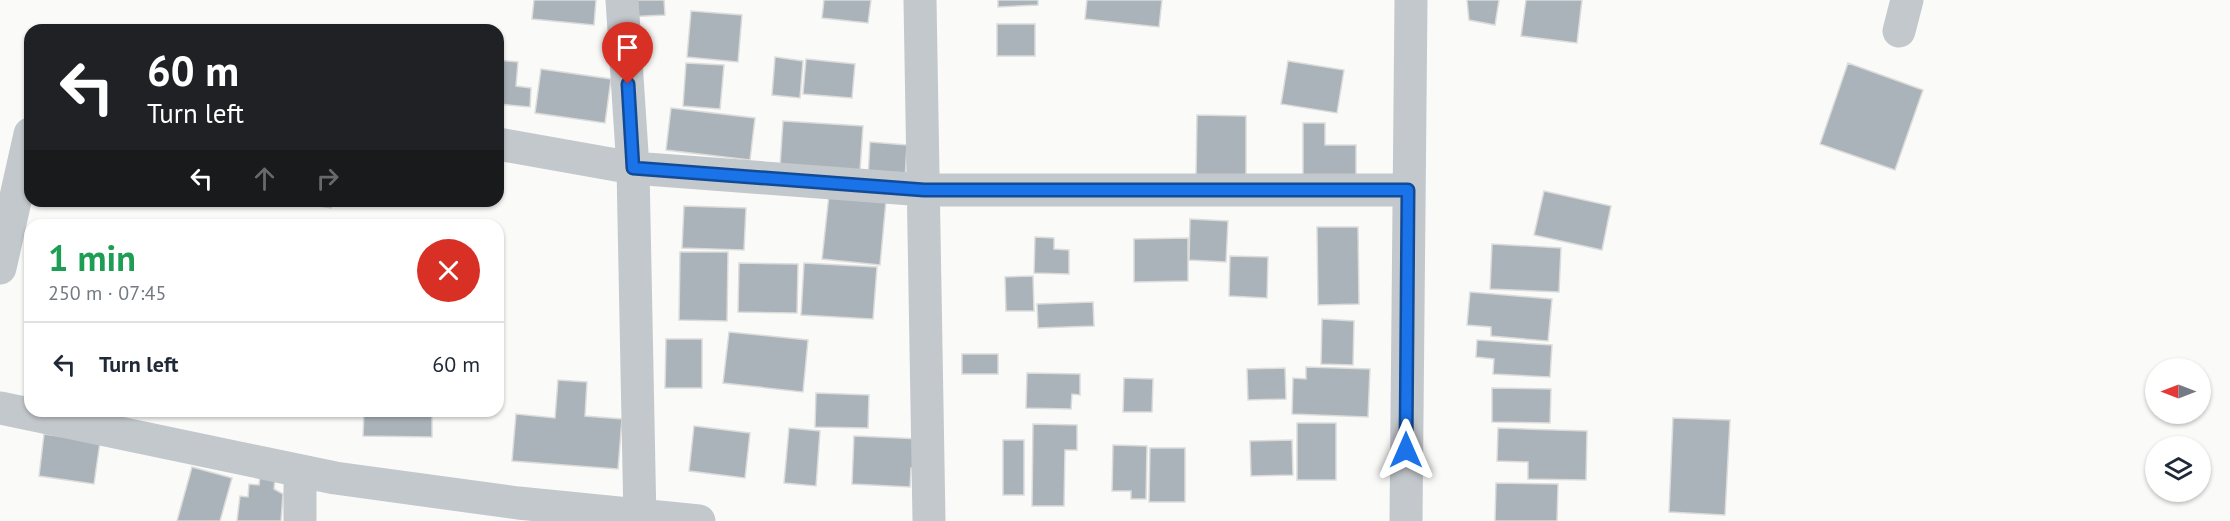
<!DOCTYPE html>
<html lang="en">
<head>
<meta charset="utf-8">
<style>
  :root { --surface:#fff; --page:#f2f2f3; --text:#1f2937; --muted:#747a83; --line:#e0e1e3 }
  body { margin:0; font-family:"PT Sans",sans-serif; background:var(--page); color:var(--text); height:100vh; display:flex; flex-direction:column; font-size:22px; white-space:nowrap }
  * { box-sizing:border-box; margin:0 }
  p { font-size:20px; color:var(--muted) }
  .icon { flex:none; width:33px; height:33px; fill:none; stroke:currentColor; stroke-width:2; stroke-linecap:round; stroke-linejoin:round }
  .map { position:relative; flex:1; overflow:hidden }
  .details { position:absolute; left:24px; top:219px; width:480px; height:198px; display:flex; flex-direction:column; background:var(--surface); border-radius:18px; box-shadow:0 2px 4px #0004 }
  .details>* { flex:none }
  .top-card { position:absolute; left:24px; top:24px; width:480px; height:183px; border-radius:18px; box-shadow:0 2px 4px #0004; background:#202124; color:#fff; overflow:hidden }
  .needle { width:39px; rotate:270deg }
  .fabs { position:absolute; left:2145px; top:358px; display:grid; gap:12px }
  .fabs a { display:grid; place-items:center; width:66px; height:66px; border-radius:50%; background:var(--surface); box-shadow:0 2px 4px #0004; font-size:30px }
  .pin { position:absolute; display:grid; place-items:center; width:51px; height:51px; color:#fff; margin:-62px -26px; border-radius:50% 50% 50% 0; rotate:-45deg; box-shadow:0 0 6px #0007 }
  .pin .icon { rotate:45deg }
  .me { position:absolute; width:66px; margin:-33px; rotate:0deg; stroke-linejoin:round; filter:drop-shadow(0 0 4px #0008) }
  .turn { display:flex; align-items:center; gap:21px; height:126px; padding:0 24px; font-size:27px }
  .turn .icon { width:78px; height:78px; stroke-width:2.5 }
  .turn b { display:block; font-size:42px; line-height:51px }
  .lanes { display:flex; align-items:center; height:57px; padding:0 24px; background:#0003; justify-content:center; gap:30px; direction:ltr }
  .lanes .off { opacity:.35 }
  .round { display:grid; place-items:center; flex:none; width:63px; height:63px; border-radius:32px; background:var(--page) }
  .headline { display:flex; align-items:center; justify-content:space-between; height:102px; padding:0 24px }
  h1 { font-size:36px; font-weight:800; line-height:45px; color:#1e9e55 }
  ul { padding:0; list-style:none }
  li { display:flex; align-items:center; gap:18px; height:84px; padding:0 24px; border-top:2px solid var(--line) }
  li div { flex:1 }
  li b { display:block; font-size:22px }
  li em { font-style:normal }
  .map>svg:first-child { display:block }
  .building { fill:#aab3b9; stroke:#dcdcda; stroke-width:1.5 }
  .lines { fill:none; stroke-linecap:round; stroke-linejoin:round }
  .minor { stroke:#c3c8cc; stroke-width:33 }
  .route-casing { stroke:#114b97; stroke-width:15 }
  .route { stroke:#1a73e8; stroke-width:10 }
</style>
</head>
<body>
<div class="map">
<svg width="2230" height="521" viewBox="0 0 2230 521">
  <rect width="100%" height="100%" fill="#fafaf8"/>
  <!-- building -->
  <path class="building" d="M534,0H596L594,25L532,19Z
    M625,0H664L665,15L626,17Z
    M824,0H871L868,23L822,18Z
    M998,0H1038V5L998,7Z
    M1087,0H1162L1159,27L1085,19Z
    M1467,0H1499L1495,25L1469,20Z
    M1526,0H1582L1577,43L1521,36Z
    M691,11L742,15L738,62L687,57Z
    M997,24H1035V56H997Z
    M775,57L803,61L800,98L772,95Z
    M806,59L855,64L852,98L803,94Z
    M498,60L518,62L516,86L531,88L530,107L498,104Z
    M1288,61L1344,70L1337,113L1281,104Z
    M686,63L724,65L720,109L683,106Z
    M1848,63L1923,90L1895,170L1820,144Z
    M541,69L611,79L605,123L535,113Z
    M671,108L755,118L750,160L666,150Z
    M1197,115L1246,116V177H1196Z
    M783,121L863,126L860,171L780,166Z
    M1303,123H1325V145H1356V184H1303Z
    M870,142L907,145L905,180L868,178Z
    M1544,191L1611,206L1602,250L1534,235Z
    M829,195L886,201L880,265L822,259Z
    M286,201H332L331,208Z
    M684,206L746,208L744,250L682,248Z
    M1190,219L1228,221L1226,262L1189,260Z
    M1317,227H1358L1359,304L1318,305Z
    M1035,237L1054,238V249L1069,250V274L1034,273Z
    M1188,238V281L1134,282V239Z
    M1492,244L1561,248L1559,292L1490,289Z
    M680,252H728L727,321L679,320Z
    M1230,256L1268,257L1267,298L1229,296Z
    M739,263L798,264L797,313L738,312Z
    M804,263L877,267L873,319L801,315Z
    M1033,276L1034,311H1006L1005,277Z
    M1470,292L1552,299L1548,341L1491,336V327L1467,325Z
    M1093,302L1094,326L1038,328L1037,304Z
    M1322,319L1354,321L1353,365L1321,364Z
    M729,332L808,340L803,392L723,383Z
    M666,339H702V388H665Z
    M1477,340L1552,345L1550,377L1493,374L1494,359L1476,357Z
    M962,354H998V374H962Z
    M1306,367L1370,369L1368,417L1292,414L1293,378L1306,379Z
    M1285,368L1286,399L1248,400L1247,369Z
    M1027,373L1080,374V395L1072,394L1071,409L1026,408Z
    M1124,378L1153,379L1152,412H1123Z
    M558,380L587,382L585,416L622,419L618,469L512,461L516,414L555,418Z
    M1492,388L1551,389L1550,423L1492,422Z
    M816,393L869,395L868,428L815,427Z
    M364,411H432V437L363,436Z
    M1673,418L1730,420L1725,515L1669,512Z
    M1297,423H1336V480H1297Z
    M1033,424L1077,425V450H1065L1064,506H1032Z
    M694,426L750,433L745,478L689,471Z
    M789,428L820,431L816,486L784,483Z
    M1498,428L1587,431L1586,480L1528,479V462L1497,461Z
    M44,434L100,442L94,484L39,476Z
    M854,436L922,439L920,468H911L910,487L852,484Z
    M1003,440H1024V495H1003Z
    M1292,440L1293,475L1251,476L1250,441Z
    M1113,445L1147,446L1146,499H1131V491H1112Z
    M1150,448H1185V502H1149Z
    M192,467L232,478L220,521H177Z
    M261,467L276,469L274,489L283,494L281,521H237L240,496L248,497L249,484L259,485Z
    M1496,483L1558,484L1557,521H1495Z"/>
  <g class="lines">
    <!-- minor -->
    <path class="minor" d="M622,0L633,168L640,521
      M920,0L929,521
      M1899,31L1907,0
      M498,144L633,168L924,190H1408
      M0,268L30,134
      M0,408L335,478L518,503L699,521
      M300,471V521
      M1406,521L1411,0"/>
  </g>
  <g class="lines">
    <defs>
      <path id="route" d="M628,84L633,168L924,190H1408L1406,450"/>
    </defs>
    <!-- route casing -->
    <use href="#route" class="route-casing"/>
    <!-- route -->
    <use href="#route" class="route"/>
  </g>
</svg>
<div class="fabs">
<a><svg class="needle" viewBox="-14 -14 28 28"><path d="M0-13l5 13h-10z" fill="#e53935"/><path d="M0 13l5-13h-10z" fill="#747a83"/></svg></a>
<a><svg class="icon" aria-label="layers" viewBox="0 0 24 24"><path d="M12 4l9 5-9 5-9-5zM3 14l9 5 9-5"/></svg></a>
</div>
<div class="pin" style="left:628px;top:84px;background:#d93025"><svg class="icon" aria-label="arrive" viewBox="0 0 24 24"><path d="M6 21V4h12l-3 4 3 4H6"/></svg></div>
<svg class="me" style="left:1406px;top:450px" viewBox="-20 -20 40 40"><path d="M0-17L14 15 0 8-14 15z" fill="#1a73e8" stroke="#fff" stroke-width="4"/></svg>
<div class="top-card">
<div class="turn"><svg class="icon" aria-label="left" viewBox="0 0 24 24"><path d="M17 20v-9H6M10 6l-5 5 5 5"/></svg><div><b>60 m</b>Turn left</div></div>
<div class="lanes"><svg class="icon" aria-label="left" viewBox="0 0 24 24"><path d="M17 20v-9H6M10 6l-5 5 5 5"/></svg><svg class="icon off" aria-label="ahead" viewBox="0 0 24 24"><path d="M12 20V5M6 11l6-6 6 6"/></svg><svg class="icon off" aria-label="right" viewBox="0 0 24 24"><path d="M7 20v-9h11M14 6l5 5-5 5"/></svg></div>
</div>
<section class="details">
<div class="headline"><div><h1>1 min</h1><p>250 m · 07:45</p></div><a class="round" style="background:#d93025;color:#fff"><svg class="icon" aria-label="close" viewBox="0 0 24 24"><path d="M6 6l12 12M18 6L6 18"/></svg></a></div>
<ul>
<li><svg class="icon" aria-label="left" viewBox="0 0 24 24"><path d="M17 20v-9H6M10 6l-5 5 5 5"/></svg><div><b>Turn left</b></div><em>60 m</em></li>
</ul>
</section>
</div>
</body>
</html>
